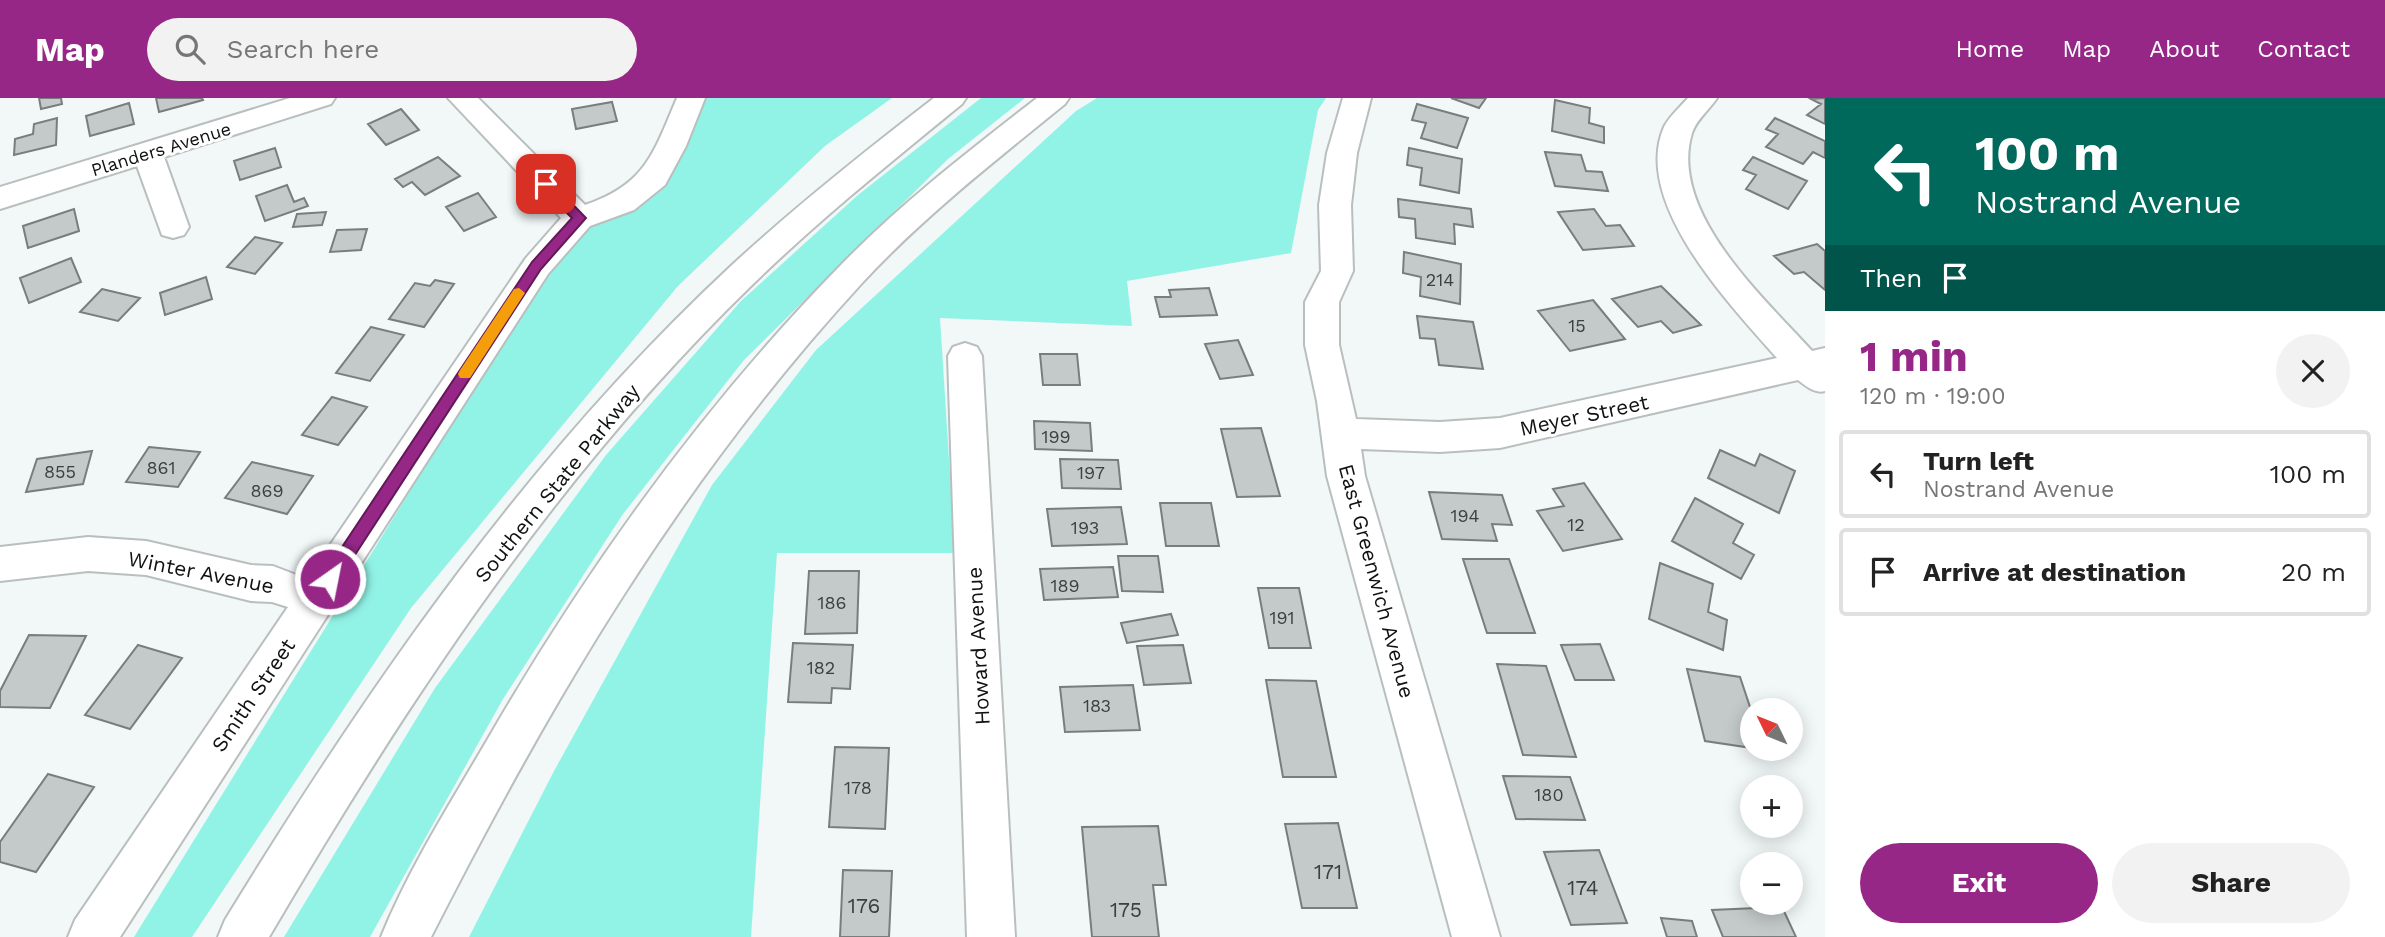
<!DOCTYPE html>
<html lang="en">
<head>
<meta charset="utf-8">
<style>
  :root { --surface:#fff; --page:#f2f2f2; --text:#222; --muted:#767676; --line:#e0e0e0; --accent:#962787 }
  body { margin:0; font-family:"Work Sans",sans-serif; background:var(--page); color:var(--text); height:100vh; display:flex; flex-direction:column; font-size:26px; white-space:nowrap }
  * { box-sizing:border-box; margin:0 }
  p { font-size:23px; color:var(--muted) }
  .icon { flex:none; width:38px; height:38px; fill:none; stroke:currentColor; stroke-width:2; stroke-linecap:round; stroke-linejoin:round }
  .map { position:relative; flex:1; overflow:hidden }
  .drawer { display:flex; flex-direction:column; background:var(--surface); width:560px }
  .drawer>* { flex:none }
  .guide { background:#00695c; color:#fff; overflow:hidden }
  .needle { width:46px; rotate:313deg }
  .fabs { position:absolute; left:1740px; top:600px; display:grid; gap:14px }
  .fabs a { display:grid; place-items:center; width:63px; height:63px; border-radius:50%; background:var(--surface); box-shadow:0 4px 18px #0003; font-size:35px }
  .pin { position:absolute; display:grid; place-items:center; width:60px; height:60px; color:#fff; margin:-30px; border-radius:14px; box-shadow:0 4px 10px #0006 }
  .me { position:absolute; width:77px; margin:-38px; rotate:33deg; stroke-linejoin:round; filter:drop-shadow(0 0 5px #0008) }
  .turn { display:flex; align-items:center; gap:24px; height:147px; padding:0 35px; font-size:32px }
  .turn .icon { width:91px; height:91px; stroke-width:2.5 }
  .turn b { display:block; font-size:49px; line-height:60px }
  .then { display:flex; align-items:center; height:66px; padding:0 35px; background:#0003; gap:14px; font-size:26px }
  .round { display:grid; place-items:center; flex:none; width:74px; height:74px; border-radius:37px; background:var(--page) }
  .overview { display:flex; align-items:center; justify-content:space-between; height:119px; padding:0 35px }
  h1 { font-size:42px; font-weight:700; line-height:52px; color:var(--accent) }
  .action { display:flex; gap:14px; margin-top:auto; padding:14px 35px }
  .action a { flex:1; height:80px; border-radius:42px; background:var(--accent); color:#fff; font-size:28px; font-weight:700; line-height:80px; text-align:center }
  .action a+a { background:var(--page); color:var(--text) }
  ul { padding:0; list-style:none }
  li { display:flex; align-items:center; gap:21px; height:88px; margin:0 14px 10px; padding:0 21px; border:4px solid var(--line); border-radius:7px }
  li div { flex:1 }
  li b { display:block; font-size:26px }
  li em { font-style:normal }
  header { display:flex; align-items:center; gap:42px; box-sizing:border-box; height:98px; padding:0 35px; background:var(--accent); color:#fff }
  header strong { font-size:33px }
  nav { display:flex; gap:38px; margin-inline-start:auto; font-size:24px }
  .search { width:490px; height:63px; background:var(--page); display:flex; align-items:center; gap:18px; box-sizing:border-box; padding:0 24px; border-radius:38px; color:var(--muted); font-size:26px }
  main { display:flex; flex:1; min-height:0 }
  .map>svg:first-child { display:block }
  .green { fill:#91f3e5 }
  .building { fill:#c3cac9; stroke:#787e7d; stroke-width:2 }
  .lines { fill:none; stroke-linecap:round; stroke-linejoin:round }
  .minor-casing { stroke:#b9bfbe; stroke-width:4 }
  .motorway-casing { stroke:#b9bfbe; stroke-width:4 }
  .minor { fill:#fff; fill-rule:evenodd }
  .motorway { fill:#fff; fill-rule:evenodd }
  .route { fill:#962787; stroke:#621958; stroke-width:2 }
  .slow { fill:#f59e0b }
  .labels { text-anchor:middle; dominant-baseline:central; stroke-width:6; stroke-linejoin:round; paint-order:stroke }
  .far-street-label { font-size:18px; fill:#101212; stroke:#fff }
  .number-label { font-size:18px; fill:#3d4040 }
  .street-label { font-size:21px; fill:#101212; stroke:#fff }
  .near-number-label { font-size:21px; fill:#3d4040 }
</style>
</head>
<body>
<header>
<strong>Map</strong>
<div class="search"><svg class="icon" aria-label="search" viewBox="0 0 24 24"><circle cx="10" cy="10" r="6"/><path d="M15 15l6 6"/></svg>Search here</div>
<nav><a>Home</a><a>Map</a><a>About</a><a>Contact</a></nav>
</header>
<main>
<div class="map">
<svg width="1825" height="839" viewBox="0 0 1825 839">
  <rect width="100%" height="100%" fill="#f1f8f7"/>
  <!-- green -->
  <path class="green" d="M691,0H892L825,48L678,188L411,510L192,839H134L579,120L623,105Z
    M981,0H1025L948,61L744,262L623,416L503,601L370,839H284L435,590L606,357L741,203L858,97Z
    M1097,0H1326L1318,12L1291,155L1127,183L1132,228L940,220L955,455H777L751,839H469L554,673L712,387L816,252L1076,13Z"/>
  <!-- building -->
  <path class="building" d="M39,0H61L62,6L41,11Z
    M156,0H202L203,2L159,14Z
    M1451,0H1486L1479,10Z
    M1825,0V26L1807,17L1821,6L1811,1Z
    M1555,2L1590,10L1589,25L1604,29V45L1552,33Z
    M612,4L617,23L576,31L572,11Z
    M129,5L134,26L90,38L86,18Z
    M1417,6L1468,20L1457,50L1421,40L1426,25L1412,22Z
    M401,11L419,32L386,47L368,26Z
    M57,20L56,47L14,57L15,41L33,36L34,26Z
    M1775,20L1825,43V60L1813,54L1803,66L1766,49L1778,36L1766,31Z
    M275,50L281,69L240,82L234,63Z
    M1409,50L1462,61L1459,95L1420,87L1422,70L1407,67Z
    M1545,54L1581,57L1586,73L1602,74L1608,93L1555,88Z
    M438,59L460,78L425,97L412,84L403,89L395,81Z
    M1753,59L1807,83L1788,111L1746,91L1756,77L1743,72Z
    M287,87L294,104L304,100L308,108L265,123L256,98Z
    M478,95L496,119L464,133L446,109Z
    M1398,101L1471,111L1473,129L1454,126L1455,146L1416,140L1415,121L1399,119Z
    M74,111L79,133L28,150L23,128Z
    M1594,111L1606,128L1620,127L1634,148L1583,152L1558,114Z
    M326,114L322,127L293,129L297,116Z
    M367,131L361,152L330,154L337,132Z
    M255,139L282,145L255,176L227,169Z
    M1817,146L1825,153V192L1804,174L1794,176L1774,158Z
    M1404,154L1461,166L1460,206L1420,198L1421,179L1403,175Z
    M71,160L81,184L29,205L20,180Z
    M206,179L212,201L165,217L160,195Z
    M435,182L454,186L424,229L389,221L415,185L430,188Z
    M1661,188L1701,227L1673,235L1661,223L1638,229L1612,201Z
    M1209,190L1217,217L1160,219L1155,199H1171L1169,192Z
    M102,191L140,200L118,223L80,214Z
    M1593,202L1625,241L1570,253L1538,213Z
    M1417,218L1473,224L1483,271L1439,267L1435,241L1420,240Z
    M371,229L404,237L370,283L336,275Z
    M1238,242L1253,277L1220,281L1205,246Z
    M1040,256H1077L1080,287H1043Z
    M332,299L367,309L338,347L302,337Z
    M1034,323L1090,325L1092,353L1035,351Z
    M1261,330L1280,398L1237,399L1221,331Z
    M149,349L200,354L178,389L126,384Z
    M1720,352L1755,368L1760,356L1795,373L1779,415L1708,380Z
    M92,353L83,386L26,394L37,361Z
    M1060,361L1118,362L1121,391L1062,390Z
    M252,364L313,378L287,416L225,400Z
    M1584,385L1622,441L1563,453L1537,413L1564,408L1553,391Z
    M1429,394L1502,397L1512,427L1492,426L1497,443L1442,441Z
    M1695,400L1743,426L1733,445L1754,457L1741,481L1672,443Z
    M1160,405H1211L1219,448H1166Z
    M1121,409L1127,446L1052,448L1047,411Z
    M1118,458H1158L1163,494L1122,493Z
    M1463,461H1509L1535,535H1487Z
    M1660,465L1713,486L1708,514L1727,522L1723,552L1649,521Z
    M1113,469L1118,499L1044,502L1040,471Z
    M809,473H859L857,535L805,536Z
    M1258,490H1299L1311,550H1269Z
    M1171,516L1178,537L1127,545L1121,525Z
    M29,537L86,538L50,610L0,609V593Z
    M793,545L853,547L850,591L832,590L831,605L788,604Z
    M1600,546L1614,582H1575L1561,547Z
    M138,547L182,560L130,631L85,617Z
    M1183,547L1191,585L1144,587L1137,548Z
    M1497,566L1546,568L1576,659L1523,657Z
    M1687,571L1740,579L1752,615V650L1705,643Z
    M1266,582L1316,583L1336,679H1283Z
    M1133,587L1140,632L1065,634L1060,589Z
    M835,649L889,650L885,731L829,729Z
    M48,676L94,689L36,774L0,764V744Z
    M1503,678L1570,679L1585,722L1516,721Z
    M1338,725L1357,810H1302L1285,726Z
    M1158,728L1166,787H1153L1159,839H1092L1082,729Z
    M1599,752L1627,825L1571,827L1544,754Z
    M843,772L892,773L889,839H840Z
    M1782,809L1796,839H1723L1712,812Z
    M1661,820L1692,823L1697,839H1667Z"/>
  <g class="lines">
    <defs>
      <path id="minor" d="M290,0H335L331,6L164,59L189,129L184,137L173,140L162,137L137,68L0,111V89Z
        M448,0H478L585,107C646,86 653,56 677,0H705L686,48L665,87L634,112L590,128L548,176L120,839H68L75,822L288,509L272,504L251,503L146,477L88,473L0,483V449L88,439L146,443L251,467L273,468L307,481L526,160L561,120Z
        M1343,0H1371L1357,55L1351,107L1353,173L1339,204V247L1356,321L1440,324L1500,320L1777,260C1732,209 1631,104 1664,29C1669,19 1680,9 1688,0H1717C1710,11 1696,22 1692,35C1668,114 1764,200 1812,253L1825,250V293C1815,296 1806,288 1798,282L1500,350L1440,354L1361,351L1365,378L1500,839H1452L1327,378L1317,303L1305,247V204L1321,173L1319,107L1327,55Z
        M965,245L977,249L982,258L1015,839H967L948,258L953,249Z"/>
      <path id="motorway" d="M934,0H966L962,6C891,64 820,121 754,185C558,374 406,605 269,839H218L225,822C369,587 528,357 731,168C796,108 864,54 934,0Z
        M1037,0H1069L1065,6C995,63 923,119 862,185C680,383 552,601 431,839H381C409,770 451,704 489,639C587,470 702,309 840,168C900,106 969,53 1037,0Z"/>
    </defs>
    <!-- minor casing -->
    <use href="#minor" class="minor-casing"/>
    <!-- motorway casing -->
    <use href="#motorway" class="motorway-casing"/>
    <!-- minor -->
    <use href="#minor" class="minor"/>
    <!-- motorway -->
    <use href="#motorway" class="motorway"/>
  </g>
  <!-- route -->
  <path class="route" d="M546,82L550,83L586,120L541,171L336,486L330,488L324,486L321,481L324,476L532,164L572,120L541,89V83Z"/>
  <!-- slow -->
  <path class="slow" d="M519,190L525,195L523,198L470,280H460L458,276L460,272L514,191Z"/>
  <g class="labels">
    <!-- far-street labels -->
    <g class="far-street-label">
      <text transform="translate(161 51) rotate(-17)">Planders Avenue</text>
    </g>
    <!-- number labels -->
    <g class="number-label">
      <text x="1440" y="181">214</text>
      <text x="1577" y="227">15</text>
      <text x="1056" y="338">199</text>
      <text x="161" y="369">861</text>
      <text x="60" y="373">855</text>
      <text x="1091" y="374">197</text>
      <text x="267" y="392">869</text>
      <text x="1465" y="417">194</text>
      <text x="1576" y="426">12</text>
      <text x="1085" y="429">193</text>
      <text x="1065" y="487">189</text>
      <text x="832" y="504">186</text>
      <text x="1282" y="519">191</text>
      <text x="821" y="569">182</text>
      <text x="1097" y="607">183</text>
      <text x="858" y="689">178</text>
      <text x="1549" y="696">180</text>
    </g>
    <!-- street labels -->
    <g class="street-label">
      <text transform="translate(1584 317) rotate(-12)">Meyer Street</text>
      <text transform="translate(557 385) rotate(-51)">Southern State Parkway</text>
      <text transform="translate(201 474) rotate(11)">Winter Avenue</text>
      <text transform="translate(1377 483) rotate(75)">East Greenwich Avenue</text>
      <text transform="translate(978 548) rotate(-93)">Howard Avenue</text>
      <text transform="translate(253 597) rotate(-56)">Smith Street</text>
    </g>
    <!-- near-number labels -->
    <g class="near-number-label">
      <text x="1328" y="773">171</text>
      <text x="1583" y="789">174</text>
      <text x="864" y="807">176</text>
      <text x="1126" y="811">175</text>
    </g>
  </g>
</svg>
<div class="fabs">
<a><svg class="needle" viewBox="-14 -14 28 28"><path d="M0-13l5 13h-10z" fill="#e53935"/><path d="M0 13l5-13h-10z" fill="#767676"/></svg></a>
<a>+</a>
<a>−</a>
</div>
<div class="pin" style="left:546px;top:86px;background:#d93025"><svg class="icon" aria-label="arrive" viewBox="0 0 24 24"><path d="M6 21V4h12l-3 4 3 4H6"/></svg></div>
<svg class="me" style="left:330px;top:481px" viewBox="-20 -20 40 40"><circle r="17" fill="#962787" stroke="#fff" stroke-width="3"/><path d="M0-11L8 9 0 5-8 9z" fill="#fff"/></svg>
</div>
<section class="drawer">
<div class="guide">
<div class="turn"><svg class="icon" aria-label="left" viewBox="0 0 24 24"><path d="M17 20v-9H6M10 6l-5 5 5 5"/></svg><div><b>100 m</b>Nostrand Avenue</div></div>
<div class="then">Then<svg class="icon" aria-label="arrive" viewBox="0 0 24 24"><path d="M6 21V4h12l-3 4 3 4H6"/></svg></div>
</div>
<div class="overview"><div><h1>1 min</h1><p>120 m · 19:00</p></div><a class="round"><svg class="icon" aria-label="close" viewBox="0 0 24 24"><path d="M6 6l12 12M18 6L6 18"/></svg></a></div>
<ul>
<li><svg class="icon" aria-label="left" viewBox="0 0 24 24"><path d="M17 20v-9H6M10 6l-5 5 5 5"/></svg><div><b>Turn left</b><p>Nostrand Avenue</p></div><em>100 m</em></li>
<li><svg class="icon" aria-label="arrive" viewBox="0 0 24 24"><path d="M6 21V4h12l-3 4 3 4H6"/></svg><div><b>Arrive at destination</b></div><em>20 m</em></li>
</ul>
<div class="action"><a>Exit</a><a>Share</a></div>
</section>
</main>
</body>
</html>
